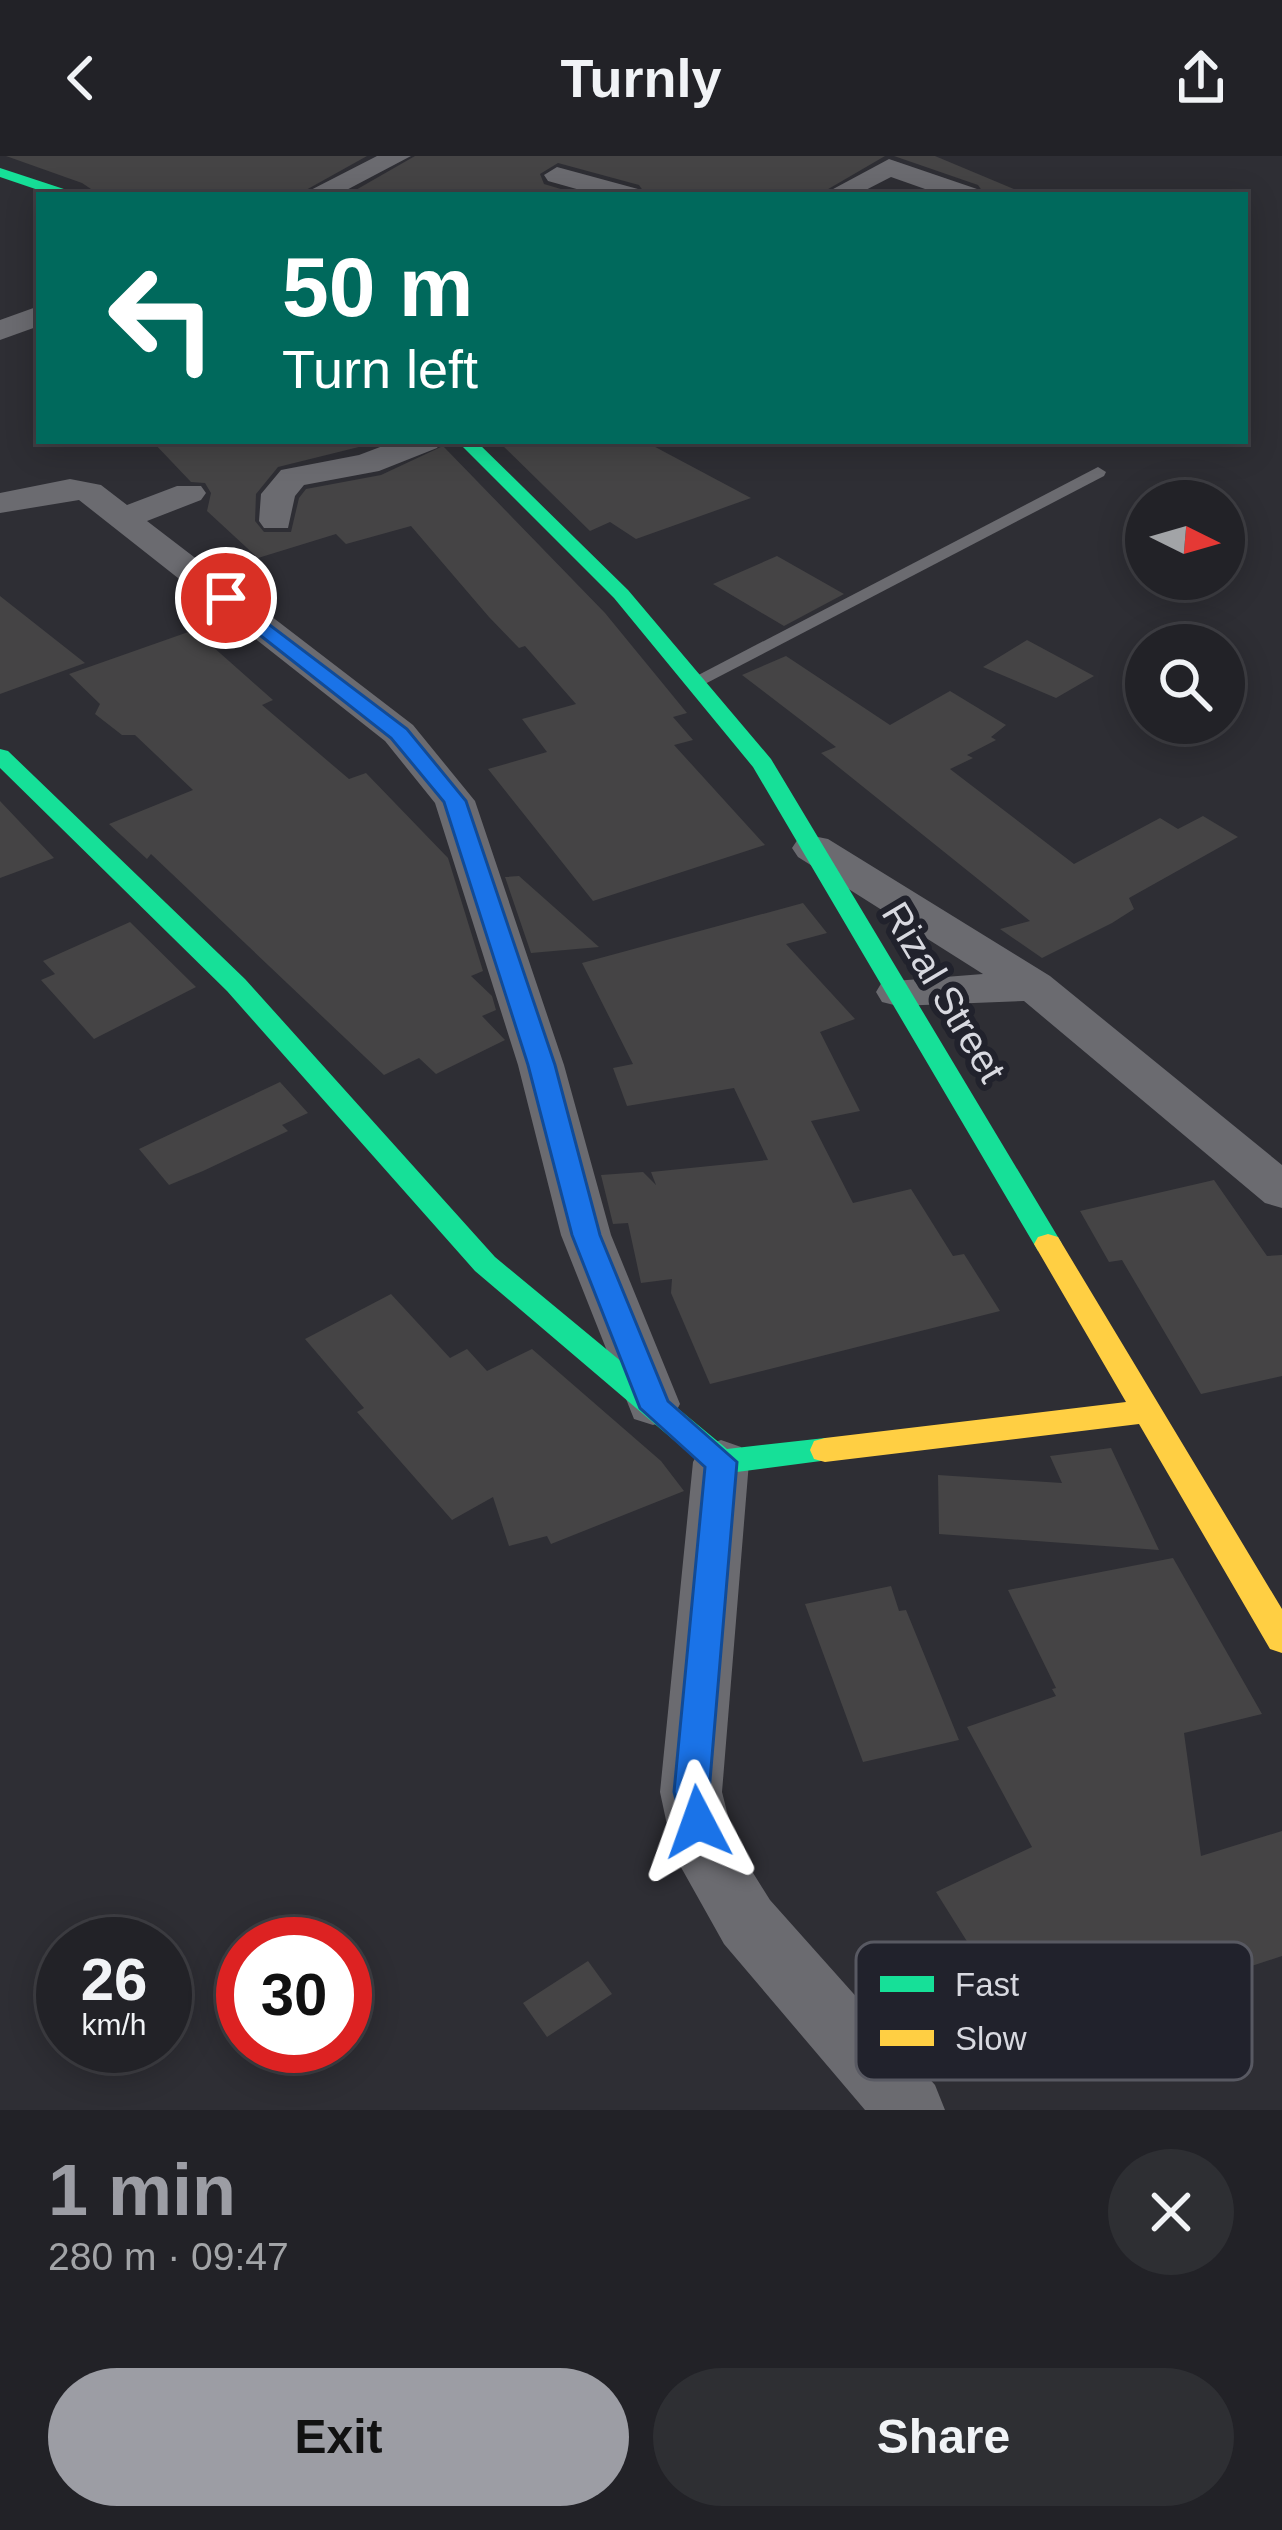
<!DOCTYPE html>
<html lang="en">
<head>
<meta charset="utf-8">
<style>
  :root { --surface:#222227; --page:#2e2f33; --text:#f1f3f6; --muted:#a2a4a7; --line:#3f3f44; --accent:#9c9da4 }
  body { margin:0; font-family:Helvetica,sans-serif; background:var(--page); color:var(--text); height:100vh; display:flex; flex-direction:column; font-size:45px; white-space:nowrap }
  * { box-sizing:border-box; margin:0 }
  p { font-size:39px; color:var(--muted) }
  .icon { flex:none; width:66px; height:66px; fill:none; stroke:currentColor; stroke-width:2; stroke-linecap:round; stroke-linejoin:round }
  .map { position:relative; height:1954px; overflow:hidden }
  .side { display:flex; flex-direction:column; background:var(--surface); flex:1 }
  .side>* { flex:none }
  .guide { position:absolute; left:36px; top:36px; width:1212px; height:252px; border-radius:0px; box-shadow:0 6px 30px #0003,0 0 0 3px var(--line); background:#00695c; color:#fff; overflow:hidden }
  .needle { width:78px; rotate:95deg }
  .fabs { position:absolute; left:1125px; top:324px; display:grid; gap:24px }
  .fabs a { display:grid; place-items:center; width:120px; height:120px; border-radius:50%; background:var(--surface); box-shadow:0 6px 30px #0003,0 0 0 3px var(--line); font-size:60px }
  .speed { position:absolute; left:36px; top:1761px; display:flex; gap:24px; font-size:60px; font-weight:700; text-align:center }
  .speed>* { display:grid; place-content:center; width:156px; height:156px; border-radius:50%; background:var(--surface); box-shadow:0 6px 30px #0003,0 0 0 3px var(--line); line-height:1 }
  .speed small { font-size:30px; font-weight:400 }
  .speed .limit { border:18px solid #d22; background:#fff; color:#111 }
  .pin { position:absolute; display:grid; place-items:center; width:102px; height:102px; color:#fff; margin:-51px; border:6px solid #fff; border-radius:50%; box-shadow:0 3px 12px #0007 }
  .me { position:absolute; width:132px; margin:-66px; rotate:356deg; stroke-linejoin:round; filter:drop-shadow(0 0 9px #0008) }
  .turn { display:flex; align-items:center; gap:42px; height:252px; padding:0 48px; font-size:54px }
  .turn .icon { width:156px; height:156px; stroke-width:2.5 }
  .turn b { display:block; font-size:84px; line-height:102px }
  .round { display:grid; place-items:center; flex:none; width:126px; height:126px; border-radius:63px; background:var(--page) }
  .summary { display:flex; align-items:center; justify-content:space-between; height:204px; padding:0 48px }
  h1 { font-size:72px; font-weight:700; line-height:90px; color:var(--accent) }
  .cta { display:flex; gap:24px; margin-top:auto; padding:24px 48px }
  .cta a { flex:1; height:138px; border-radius:72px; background:var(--accent); color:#111; font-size:48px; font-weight:700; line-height:138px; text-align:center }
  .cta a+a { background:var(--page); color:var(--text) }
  header { display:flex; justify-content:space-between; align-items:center; height:156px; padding:0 48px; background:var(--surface); font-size:54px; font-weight:700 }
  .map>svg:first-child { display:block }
  .building { fill:#454445 }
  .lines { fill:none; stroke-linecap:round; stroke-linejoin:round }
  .lane { fill:#6b6b70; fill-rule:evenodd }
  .street { fill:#6b6b70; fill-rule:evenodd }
  .fast { fill:#16e098; fill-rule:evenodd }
  .slow { fill:#ffcf43; fill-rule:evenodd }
  .route { fill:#1a73e8; stroke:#114b97; stroke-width:3 }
  .labels { text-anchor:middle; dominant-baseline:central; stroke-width:12; stroke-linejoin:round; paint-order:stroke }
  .street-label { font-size:39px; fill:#d8d9e0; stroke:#21222c }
  .key { fill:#21222c; stroke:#585962; stroke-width:3 }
  .key-label { font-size:33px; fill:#d8d9e0 }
</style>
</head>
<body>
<header><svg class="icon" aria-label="back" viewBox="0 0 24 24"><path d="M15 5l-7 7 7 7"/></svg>Turnly<svg class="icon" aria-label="share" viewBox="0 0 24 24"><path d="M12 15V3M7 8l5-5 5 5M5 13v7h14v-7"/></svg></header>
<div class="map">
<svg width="1282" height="1954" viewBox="0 0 1282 1954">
  <rect width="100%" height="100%" fill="#2e2e34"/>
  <!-- building -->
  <path class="building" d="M6,0H367L297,39H100L82,27Z
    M415,0H885L818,39H646L639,29L558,7L540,18L544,28L581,39H347Z
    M894,0H935L1028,39H985L978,29Z
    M152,285H383L278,311L256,338L255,365L264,376H291L299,342L306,333L381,319L443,290L605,457L687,557L673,561L693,584L674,589L765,689L593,745L488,613L547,596L522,563L576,548L525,490L519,492L489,461L411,370L346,388L336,378L258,402L207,355L211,337L205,327L191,326Z
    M498,285H644L751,342L636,383L610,366L590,375Z
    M777,400L844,438L784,470L713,428Z
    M0,440L85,507L0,538Z
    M194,474L273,544L262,549L349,623L366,617L448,702L483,815L471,820L492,840L496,854L482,860L505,884L436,918L419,902L384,919L151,698L147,703L109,668L193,634L135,579H122L95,558L100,548L69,518Z
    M1027,484L1094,520L1056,542L983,511Z
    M786,500L890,569L950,535L1006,569L991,581L996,584L967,599L973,602L950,613L1074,708L1160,662L1178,673L1203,660L1238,681L1129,742L1134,753L1112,767L1042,802L1000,773L1030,765L821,597L836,591L742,519Z
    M0,645L54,702L0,722Z
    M519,720L599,791L531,797L505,721Z
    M803,747L827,777L786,788L855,863L820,876L860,955L811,965L853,1047L911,1033L953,1100L964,1098L1000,1155L710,1228L671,1137L672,1123L641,1127L628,1067L613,1068L601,1019L643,1016L656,1029L651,1016L768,1004L734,932L627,950L613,912L633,908L582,807Z
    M130,766L196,831L94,883L41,824L55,818L43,805Z
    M280,926L308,957L282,969L288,975L203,1015L169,1029L139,993Z
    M1214,1024L1267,1100L1282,1099V1220L1201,1238L1122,1104L1109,1106L1080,1055Z
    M391,1138L450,1202L467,1193L487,1215L532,1193L661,1305L684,1335L551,1388L547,1380L509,1390L493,1341L452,1364L357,1256L364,1252L305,1183Z
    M1111,1292L1159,1394L939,1378L938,1319L1062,1327L1050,1300Z
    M1173,1402L1262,1558L1184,1577L1201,1700L1282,1675V1800L1200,1827L1196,1820L1070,1876L1028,1804L990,1822L936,1736L1032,1691L967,1571L1056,1540L1052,1533L1056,1532L1008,1434Z
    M891,1430L899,1455L906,1454L959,1584L863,1606L805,1448Z
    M588,1805L612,1838L547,1881L523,1847Z"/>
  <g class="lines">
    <!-- lane -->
    <path class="lane" d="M1098,311L1106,316L1104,320L701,530H687L685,526Z"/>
    <!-- street -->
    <path class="street" d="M377,0H411L337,39H301Z
      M889,3L977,33L981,39H942L891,21L856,39H822Z
      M557,11L638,33L642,39H598L548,25L544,19Z
      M39,150V170L0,184V164Z
      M396,285H441L437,292L379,315L304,329L295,340L288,372H264L259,365L261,338L281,314L359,299Z
      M70,323L101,329L127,349L177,330H201L206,337L201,344L147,365L413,569L475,645L564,909L611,1079L680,1248L672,1263L653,1269L634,1263L561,1079L518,909L435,647L385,585L79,344L0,357V337Z
      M813,680L828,683L1050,820L1282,1009V1052L1265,1047L1024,845L898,850L882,846L876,836L882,826L983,818L798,701L792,692L798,683Z
      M721,1284L741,1291L749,1306L722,1636L735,1688L770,1744L935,1929L945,1954H865L724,1788L673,1697L660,1636L693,1306L701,1291Z"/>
    <!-- fast -->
    <path class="fast" d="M0,12L73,36L76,39H53L0,21Z
      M457,285H476L628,434L771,603L1058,1081L1062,1088L1058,1095H1038L753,611L614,442Z
      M0,593L8,595L245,823L495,1101L727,1293L825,1282L836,1285L840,1294L836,1303L721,1318L710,1315L475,1115L227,835L0,612Z"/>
    <!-- slow -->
    <path class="slow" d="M1048,1078L1058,1081L1282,1453V1497L1270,1493L1139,1268L825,1306L814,1303L810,1294L814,1285L825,1282L1126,1246L1034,1088L1038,1081Z"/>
  </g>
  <!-- route -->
  <path class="route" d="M226,436L407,573L466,645L555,909L600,1079L668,1245L737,1306L709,1636L716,1666L711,1678L698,1683L685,1678L674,1636L705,1311L640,1252L572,1079L528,909L444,646L391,582L219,447V438Z"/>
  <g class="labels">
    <!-- street labels -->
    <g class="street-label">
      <text transform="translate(944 836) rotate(59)">Rizal Street</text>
    </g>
  </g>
  <!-- legend -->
  <rect x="856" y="1786" width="396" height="138" rx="18" class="key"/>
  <rect x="880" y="1820" width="54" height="16" fill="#16e098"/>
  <rect x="880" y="1874" width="54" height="16" fill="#ffcf43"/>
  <g class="key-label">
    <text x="955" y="1840">Fast</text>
    <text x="955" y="1894">Slow</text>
  </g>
</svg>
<div class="fabs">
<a><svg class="needle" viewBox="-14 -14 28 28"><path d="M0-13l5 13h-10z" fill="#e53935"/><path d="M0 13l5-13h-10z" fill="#a2a4a7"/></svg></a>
<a><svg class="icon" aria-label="search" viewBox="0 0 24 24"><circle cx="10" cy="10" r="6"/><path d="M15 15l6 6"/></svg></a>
</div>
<div class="speed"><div>26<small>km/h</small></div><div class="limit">30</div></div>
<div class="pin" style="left:226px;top:442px;background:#d93025"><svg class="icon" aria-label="arrive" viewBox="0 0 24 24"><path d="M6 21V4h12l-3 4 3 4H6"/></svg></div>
<svg class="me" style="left:698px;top:1666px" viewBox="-20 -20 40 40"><path d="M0-17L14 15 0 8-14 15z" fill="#1a73e8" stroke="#fff" stroke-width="4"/></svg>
<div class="guide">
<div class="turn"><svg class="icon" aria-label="left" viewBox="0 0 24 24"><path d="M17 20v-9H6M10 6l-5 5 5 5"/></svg><div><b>50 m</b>Turn left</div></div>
</div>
</div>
<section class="side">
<div class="summary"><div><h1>1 min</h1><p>280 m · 09:47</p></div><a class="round"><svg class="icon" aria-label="close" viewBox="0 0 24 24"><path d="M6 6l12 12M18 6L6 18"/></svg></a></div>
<div class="cta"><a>Exit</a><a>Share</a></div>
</section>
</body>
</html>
